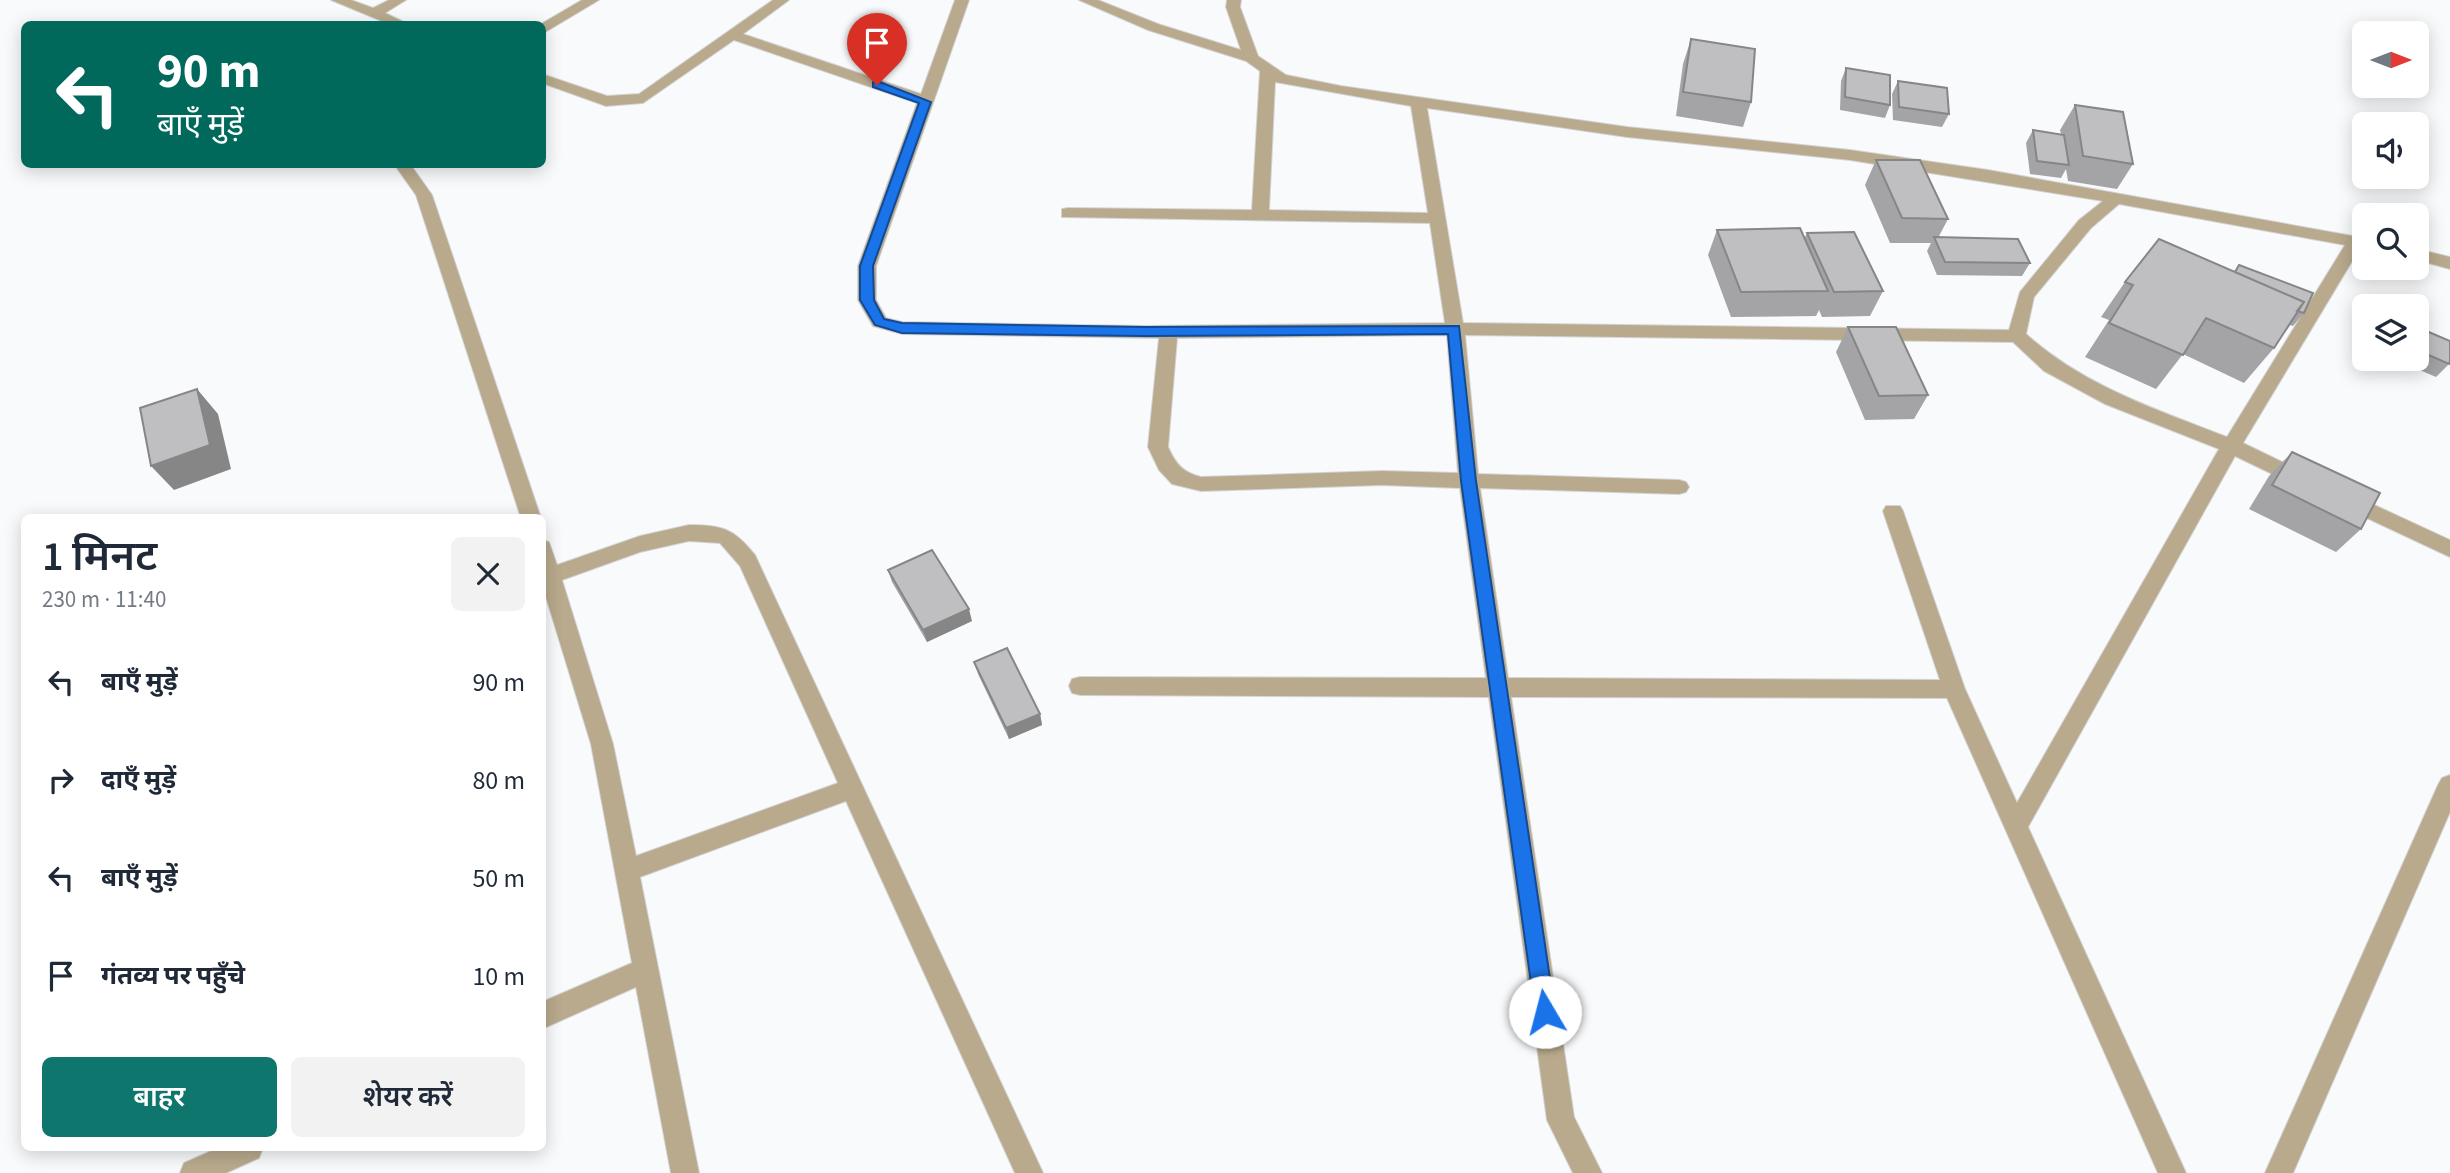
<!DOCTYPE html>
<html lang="hi">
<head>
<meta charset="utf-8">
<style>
  :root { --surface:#fff; --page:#f2f2f3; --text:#1f2937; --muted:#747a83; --accent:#0f766e }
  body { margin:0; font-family:"Source Sans 3","Noto Sans Devanagari",sans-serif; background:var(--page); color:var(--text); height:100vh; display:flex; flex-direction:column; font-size:26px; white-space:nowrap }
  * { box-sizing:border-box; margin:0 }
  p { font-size:23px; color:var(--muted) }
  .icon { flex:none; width:38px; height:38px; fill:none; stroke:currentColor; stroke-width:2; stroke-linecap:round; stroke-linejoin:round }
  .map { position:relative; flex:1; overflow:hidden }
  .drawer { position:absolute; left:21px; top:514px; width:525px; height:637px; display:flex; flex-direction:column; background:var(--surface); border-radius:10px; box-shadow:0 4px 18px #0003 }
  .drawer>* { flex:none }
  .hud { position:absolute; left:21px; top:21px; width:525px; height:147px; border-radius:10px; box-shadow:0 4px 18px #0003; background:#00695c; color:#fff; overflow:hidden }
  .needle { width:46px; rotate:90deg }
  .fabs { position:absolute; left:2352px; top:21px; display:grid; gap:14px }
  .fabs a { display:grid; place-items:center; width:77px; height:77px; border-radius:10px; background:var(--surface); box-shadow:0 4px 18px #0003; font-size:35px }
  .pin { position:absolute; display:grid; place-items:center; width:60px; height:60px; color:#fff; margin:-72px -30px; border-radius:50% 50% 50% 0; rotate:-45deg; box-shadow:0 0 7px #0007 }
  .pin .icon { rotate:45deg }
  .me { position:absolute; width:77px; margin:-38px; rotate:352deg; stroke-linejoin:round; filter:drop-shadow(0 0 5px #0008) }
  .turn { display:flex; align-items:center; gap:24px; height:147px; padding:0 21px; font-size:32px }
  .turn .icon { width:91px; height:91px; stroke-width:2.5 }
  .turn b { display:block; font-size:49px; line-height:60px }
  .round { display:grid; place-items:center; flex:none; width:74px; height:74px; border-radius:10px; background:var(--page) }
  .headline { display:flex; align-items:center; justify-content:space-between; height:119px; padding:0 21px }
  h1 { font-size:42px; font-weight:600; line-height:52px }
  .action { display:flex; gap:14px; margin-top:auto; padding:14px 21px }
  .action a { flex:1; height:80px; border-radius:10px; background:var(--accent); color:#fff; font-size:28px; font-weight:600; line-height:80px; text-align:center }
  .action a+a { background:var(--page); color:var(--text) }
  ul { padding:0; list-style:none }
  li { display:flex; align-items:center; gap:21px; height:98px; padding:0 21px }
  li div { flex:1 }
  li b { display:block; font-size:26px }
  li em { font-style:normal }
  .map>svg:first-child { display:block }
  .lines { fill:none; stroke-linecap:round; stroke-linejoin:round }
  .minor-casing { stroke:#d3d4d6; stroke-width:2 }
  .minor { fill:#b9aa8d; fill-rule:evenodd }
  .wall { fill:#a4a4a6 }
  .shaded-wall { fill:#868687 }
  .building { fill:#bfbfc1; stroke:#868687; stroke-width:2 }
  .route { fill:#1a73e8; stroke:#114b97; stroke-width:2 }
</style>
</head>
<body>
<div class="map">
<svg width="2450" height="1173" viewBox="0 0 2450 1173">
  <rect width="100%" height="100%" fill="#f9fafc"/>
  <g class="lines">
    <defs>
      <path id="minor" d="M331,0H351L373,8L389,0H406L385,13L408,24H389Z
        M582,0H599L542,34L541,24Z
        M773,0H789L743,34L921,94L955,0H969L876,266V300L886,318L902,322L1145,326L1445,323L1430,223L1062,217V209L1068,208L1252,210L1260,71L1246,61L1148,30L1079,0H1098L1158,24L1241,50L1226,7L1227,0H1241L1240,7L1258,56L1286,75L1341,86L1627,127L1850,150L1988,170L2364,238V248H2360L2243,443L2309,475L2312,480L2309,485H2295L2235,456L2028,827L2186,1173H2158L1947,698L1511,697L1574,1117L1602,1173H1573L1547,1120L1489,697L1080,695L1072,693L1069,686L1072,679L1080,677L1486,678L1460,488L1382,485L1201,491L1172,484L1159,470L1148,447L1159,338L902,334L873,326L858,300V266L917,103L734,40L643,103L606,106L542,83V74L607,96L639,94ZM1275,82L1411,106L1428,213L1269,210ZM1427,108L1627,137L1850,160L2103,201L2079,220L2020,292L2009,330L1463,323ZM2119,204L2345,245L2227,437C2155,409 2084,386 2026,334L2034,297L2091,228ZM1447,335L1458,473L1382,471L1201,477C1182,472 1176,464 1168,447L1177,338ZM1465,335L2013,342L2044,371L2105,404L2219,449L2017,803L1965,689L1903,511L1900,506H1886L1883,511L1940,680L1508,678L1480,488L1679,494L1686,492L1689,487L1686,482L1679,480L1478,474Z
        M394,164H410L432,195L541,518H521L416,195Z
        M2417,249L2450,257V269L2417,260Z
        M2344,491L2450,540V557L2337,504L2334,499L2337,494Z
        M689,525C723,525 734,529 755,555L1043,1173H1015L846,801L640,877L699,1173H671L636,987L542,1029V1002L632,963L591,744L542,584V540L549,542L557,565L640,536ZM689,541L720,543L740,566L838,783L636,856L613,744L562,580L640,552Z
        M2450,775V812L2293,1173H2265L2438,785L2442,778Z
        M218,1148H263L259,1158L226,1173H180L184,1163Z"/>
    </defs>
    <!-- minor casing -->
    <use href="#minor" class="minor-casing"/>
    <!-- minor -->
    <use href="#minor" class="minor"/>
  </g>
  <!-- wall -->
  <path class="wall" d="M1691,39L1751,102L1743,127L1676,116L1683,64Z
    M1846,68L1890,105L1885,118L1840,110L1841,81Z
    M1898,81L1949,114L1942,127L1893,120L1892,94Z
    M2075,105L2133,164L2117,189L2068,181L2066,169L2061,178L2030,174L2026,143L2033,130L2061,134L2060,130Z
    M1876,160L1948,219L1938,238L2030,263L2022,276L1937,275L1927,251L1931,243H1890L1865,185Z
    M1717,230L1804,239L1807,233L1883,291L1870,316L1822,317L1819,310L1816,316L1731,317L1708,255Z
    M2239,265L2304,313L2293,326L2289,325L2274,348L2244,383L2183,354L2156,389L2085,357L2109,320L2101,317L2125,282L2234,272Z
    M1848,327L1928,395L1914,419L1865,420L1836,352Z
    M2417,327L2449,364L2436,377L2394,359H2417Z
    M2292,452L2361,529L2336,552L2249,509L2269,476Z
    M888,570L972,621L927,642L892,582Z
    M974,662L1040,714L1042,725L1009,739L978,674Z"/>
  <!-- shaded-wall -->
  <path class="shaded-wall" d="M197,389L218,414L231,469L174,490L151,466Z
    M969,609L972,621L927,642L923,630Z
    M1040,714L1042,725L1009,739L1006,728Z"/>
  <!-- building -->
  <path class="building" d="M1691,39L1755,49L1751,102L1683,92Z
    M1846,68L1890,75V105L1845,97Z
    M1898,81L1947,88L1949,114L1899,107Z
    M2075,105L2123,112L2133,164L2083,156Z
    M2033,130L2064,135L2069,165L2037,161Z
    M1876,160H1920L1948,219L1902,218Z
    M1800,228L1828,291L1741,292L1717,230Z
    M1854,232L1883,291L1834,292L1807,233Z
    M1934,237L2018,239L2030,263L1945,262Z
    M2159,239L2304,302L2274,348L2206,318L2183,355L2109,323L2133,285L2125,282Z
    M2239,265L2313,293L2304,313L2297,311L2304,302L2235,272Z
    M1848,327H1896L1928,395L1879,396Z
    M2417,327L2450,341V361L2449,364L2417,350Z
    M197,389L210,445L151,466L140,408Z
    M2292,452L2380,493L2361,529L2272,485Z
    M932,550L969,609L923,630L888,570Z
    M1007,648L1040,714L1006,728L974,662Z"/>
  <!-- route -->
  <path class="route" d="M877,81L931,102L873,266L874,300L884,319L902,323L1145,327L1459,326L1476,481L1555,1012L1552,1018L1545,1021L1538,1018L1535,1012L1461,481L1448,334L1145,336L902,333L875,325L860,300V266L919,103L873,87V82Z"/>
</svg>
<div class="fabs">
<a><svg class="needle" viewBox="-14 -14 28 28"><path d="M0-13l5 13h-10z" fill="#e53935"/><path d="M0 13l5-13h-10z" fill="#747a83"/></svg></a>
<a><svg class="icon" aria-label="sound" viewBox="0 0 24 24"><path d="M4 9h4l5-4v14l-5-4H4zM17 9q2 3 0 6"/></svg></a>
<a><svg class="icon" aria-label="search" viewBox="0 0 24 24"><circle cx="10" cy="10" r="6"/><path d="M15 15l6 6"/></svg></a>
<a><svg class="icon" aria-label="layers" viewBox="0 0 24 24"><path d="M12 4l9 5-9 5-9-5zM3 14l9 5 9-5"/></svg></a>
</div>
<div class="pin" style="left:877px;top:85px;background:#d93025"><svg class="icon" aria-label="arrive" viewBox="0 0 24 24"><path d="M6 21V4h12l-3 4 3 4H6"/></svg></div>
<svg class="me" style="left:1545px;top:1012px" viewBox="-20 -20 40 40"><circle r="19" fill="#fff"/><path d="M0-13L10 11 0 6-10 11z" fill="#1a73e8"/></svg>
<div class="hud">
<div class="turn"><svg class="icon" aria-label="left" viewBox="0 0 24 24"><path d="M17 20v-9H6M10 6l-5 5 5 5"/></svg><div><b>90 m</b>बाएँ मुड़ें</div></div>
</div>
<section class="drawer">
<div class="headline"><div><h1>1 मिनट</h1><p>230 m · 11:40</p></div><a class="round"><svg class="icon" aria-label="close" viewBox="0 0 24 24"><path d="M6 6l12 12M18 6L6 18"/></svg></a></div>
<ul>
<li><svg class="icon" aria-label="left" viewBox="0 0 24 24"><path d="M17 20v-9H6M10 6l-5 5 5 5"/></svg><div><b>बाएँ मुड़ें</b></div><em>90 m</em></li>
<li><svg class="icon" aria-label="right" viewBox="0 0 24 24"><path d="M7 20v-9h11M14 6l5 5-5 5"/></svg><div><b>दाएँ मुड़ें</b></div><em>80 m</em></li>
<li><svg class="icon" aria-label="left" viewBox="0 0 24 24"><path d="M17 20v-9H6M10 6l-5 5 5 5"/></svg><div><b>बाएँ मुड़ें</b></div><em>50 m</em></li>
<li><svg class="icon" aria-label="arrive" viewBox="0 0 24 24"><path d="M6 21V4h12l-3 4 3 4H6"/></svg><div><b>गंतव्य पर पहुँचे</b></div><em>10 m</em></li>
</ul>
<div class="action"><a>बाहर</a><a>शेयर करें</a></div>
</section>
</div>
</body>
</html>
